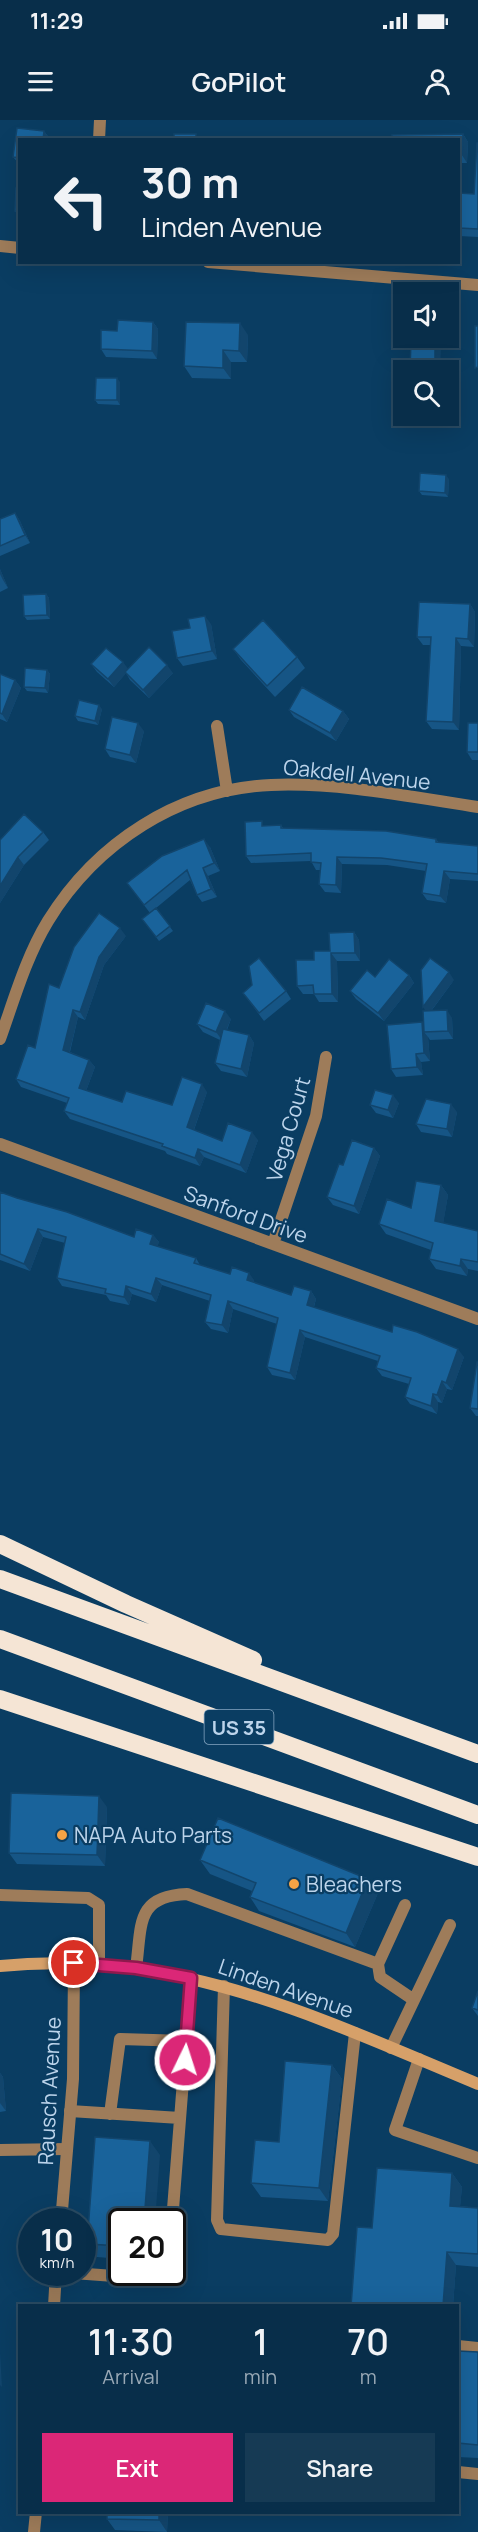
<!DOCTYPE html>
<html lang="en">
<head>
<meta charset="utf-8">
<style>
  :root { --surface:#082e4a; --page:#163a54; --text:#f1f3f6; --muted:#98a8b5; --line:#294a62; --accent:#db2777 }
  body { margin:0; font-family:Manrope,sans-serif; background:var(--page); color:var(--text); height:100vh; display:flex; flex-direction:column; font-size:22px; white-space:nowrap }
  * { box-sizing:border-box; margin:0 }
  p { font-size:20px; color:var(--muted) }
  .icon { flex:none; width:33px; height:33px; fill:none; stroke:currentColor; stroke-width:2; stroke-linecap:round; stroke-linejoin:round }
  .map { position:relative; flex:1; overflow:hidden }
  .side { position:absolute; left:18px; top:2184px; width:441px; height:210px; display:flex; flex-direction:column; background:var(--surface); border-radius:0px; box-shadow:0 6px 24px #0002,0 0 0 2px var(--line) }
  .side>* { flex:none }
  .hud { position:absolute; left:18px; top:18px; width:442px; height:126px; border-radius:0px; box-shadow:0 6px 24px #0002,0 0 0 2px var(--line); background:#082e4a; color:var(--text); overflow:hidden }
  .controls { position:absolute; left:393px; top:162px; display:grid; gap:12px }
  .controls a { display:grid; place-items:center; width:66px; height:66px; border-radius:0px; background:var(--surface); box-shadow:0 6px 24px #0002,0 0 0 2px var(--line); font-size:30px }
  .speed { position:absolute; left:18px; top:2088px; display:flex; gap:12px; font-size:30px; font-weight:700; text-align:center }
  .speed>* { display:grid; place-content:center; width:78px; height:78px; border-radius:50%; background:var(--surface); box-shadow:0 6px 24px #0002,0 0 0 2px var(--line); line-height:1 }
  .speed small { font-size:15px; font-weight:400 }
  .speed .limit { border:3px solid #111; border-radius:9px; background:#fff; color:#111 }
  .pin { position:absolute; display:grid; place-items:center; width:51px; height:51px; color:#fff; margin:-26px; border:3px solid #fff; border-radius:50%; box-shadow:0 2px 6px #0007 }
  .me { position:absolute; width:66px; margin:-33px; rotate:4deg; stroke-linejoin:round; filter:drop-shadow(0 0 4px #0008) }
  .turn { display:flex; align-items:center; gap:21px; height:126px; padding:0 24px; font-size:27px }
  .turn .icon { width:78px; height:78px; stroke-width:2.5 }
  .turn b { display:block; font-size:42px; line-height:51px }
  .eta { display:flex; justify-content:space-evenly; align-items:center; height:102px; text-align:center }
  .eta b { font-size:36px; font-weight:600; line-height:42px }
  .action { display:flex; gap:12px; margin-top:auto; padding:12px 24px }
  .action a { flex:1; height:69px; border-radius:0px; background:var(--accent); color:#fff; font-size:24px; font-weight:600; line-height:69px; text-align:center }
  .action a+a { background:var(--page); color:var(--text) }
  .status { display:flex; justify-content:space-between; align-items:center; height:42px; padding:0 30px; background:var(--surface); direction:ltr }
  .status svg { height:16px; fill:currentColor }
  header { display:flex; justify-content:space-between; align-items:center; height:78px; padding:0 24px; background:var(--surface); font-size:27px; font-weight:600 }
  .map>svg:first-child { display:block }
  .lines { fill:none; stroke-linecap:round; stroke-linejoin:round }
  .lane { stroke:#9e7c5a; stroke-width:12 }
  .street { stroke:#9e7c5a; stroke-width:12 }
  .secondary { stroke:#d6a069; stroke-width:12 }
  .highway { stroke:#f5e5d5; stroke-width:18 }
  .wall { fill:#165585 }
  .shaded-wall { fill:#12456c }
  .building { fill:#19639b; stroke:#12456c; stroke-width:1.5 }
  .route-casing { stroke:#8e194d; stroke-width:15 }
  .route { stroke:#db2777; stroke-width:10 }
  .poi-dot { fill:#f5a345; stroke:#0a3d62; stroke-width:2 }
  .labels { text-anchor:middle; dominant-baseline:central; stroke-width:4.5; stroke-linejoin:round; paint-order:stroke }
  .shield { fill:#0a3d62; stroke:#87a7c2; stroke-width:1.5 }
  .shield-label { font-size:20px; font-weight:bold; fill:#bcd4eb }
  .street-label { font-size:21px; fill:#bcd4eb; stroke:#0a3d62 }
  .poi-label { font-size:21px; fill:#bcd4eb; stroke:#0a3d62; text-anchor:start }
</style>
</head>
<body>
<div class="status"><b>11:29</b><svg viewBox="0 0 49 12"><path d="M0 12V9h3v3zM5 12V6h3v6zM10 12V3h3v9zM15 12V0h3v12zM26 1h20v11H26zM47 4h2v5h-2z"/></svg></div>
<header><svg class="icon" aria-label="menu" viewBox="0 0 24 24"><path d="M4 6h16M4 12h16M4 18h16"/></svg>GoPilot<svg class="icon" aria-label="person" viewBox="0 0 24 24"><circle cx="12" cy="8" r="4"/><path d="M4 21q1-7 8-7t8 7"/></svg></header>
<div class="map">
<svg width="478" height="2412" viewBox="0 0 478 2412">
  <rect width="100%" height="100%" fill="#0a3d62"/>
  <g class="lines">
    <!-- lane -->
    <path class="lane" d="M0,1775L88,1778L99,1785V1845
      M405,1785L378,1844L380,1857L414,1880
      M136,1848C142,1805 135,1776 187,1774L378,1844
      M224,1866L217,2100L221,2109L328,2120L333,2114L355,1913
      M391,1928L450,1805
      M419,1939L395,2010L478,2038
      M70,1991L180,1998
      M110,1994L120,1919L186,1921
      M0,2030L67,2029
      M172,2102L191,1858
      M60,2152L168,2160L169,2152
      M458,2226L478,2228
      M458,2352L478,2354"/>
    <!-- street -->
    <path class="street" d="M99,20L100,0
      M0,126L20,128
      M208,142L478,165
      M217,606L227,671
      M0,919C14,880 26,837 48,801C96,723 178,669 271,665C337,662 412,677 478,687
      M0,1024L478,1199
      M273,1124L316,996L326,937
      M61,2102L73,1959L74,1843
      M54,2186L56,2152
      M34,2412L36,2392"/>
    <!-- secondary -->
    <path class="secondary" d="M0,1846C177,1828 319,1898 478,1964"/>
    <!-- highway -->
    <path class="highway" d="M0,1424L126,1484L253,1540
      M0,1459L478,1634
      M0,1519L478,1695
      M0,1579L478,1737"/>
  </g>
  <!-- wall -->
  <path class="wall" d="M17,8L44,11L50,19V20H20V45L13,37Z
    M463,14L468,22L467,43H459V20Z
    M478,23V117L459,116V73L474,74Z
    M15,91H20V98Z
    M153,202L158,209L157,239L106,237L101,229Z
    M248,215L247,242H231V259L192,258L184,246Z
    M120,262V285L98,284L95,280Z
    M449,359L448,377L422,375L419,371Z
    M15,393L20,401L30,423L0,436V399Z
    M0,449L8,468L0,472Z
    M46,474L49,478L50,499L27,500L24,496Z
    M470,484L475,492L474,527L461,526L459,610L432,609L426,601L431,525H423L417,517Z
    M211,504L217,539L183,546L177,538L190,508Z
    M233,529L297,537L305,548L275,577L241,540Z
    M91,544L128,549L173,553L149,578L130,560L126,553L114,567L97,552Z
    M47,550L50,554L48,573L27,571L24,567Z
    M0,554L15,560L21,568L7,602L0,599Z
    M102,589L98,605L78,601L75,596Z
    M289,590L343,591L349,599L336,621L294,597Z
    M478,603V640H472L467,632Z
    M144,611L136,643L110,637L105,629Z
    M281,705L283,708L436,719L439,723L478,726V761L450,759L446,783L427,780L422,773L426,751L387,745L342,744L341,773L325,772L319,764L320,750H316L311,741L251,743L246,736L265,706Z
    M43,712L49,720L24,745L0,783V720Z
    M210,727L220,751L208,756L217,777L202,782L197,775L190,760L150,793L127,763Z
    M156,788L173,811L159,821L142,799Z
    M354,812L359,820L360,841H337L338,882H319L314,874H303L297,866L314,840L330,831Z
    M126,816L104,845L85,900L78,897L70,932L89,940L95,947L86,971L122,982L172,985L207,972L194,1010L222,1021L258,1020L246,1053L204,1037L200,1046L167,1034L165,1031L70,999L64,991L67,983L21,967L16,959L35,928L59,868Z
    M409,855L414,863L384,901L356,879L350,871L375,857Z
    M454,860L432,890L452,898L453,919L430,920L428,917L430,941L421,942L423,955L396,957L391,949L422,902L424,905L425,891Z
    M286,871L291,879L264,901L243,873Z
    M231,899L227,910L249,915L254,923L247,957L221,951L215,943L220,920L203,912L197,904Z
    M399,983L393,998L376,993L370,985Z
    M457,992L452,1017L421,1012L416,1004Z
    M374,1028L380,1036L359,1094L333,1085L327,1077L343,1045Z
    M441,1065L448,1075L443,1103L478,1111V1151L468,1149L467,1156L436,1149L429,1139L431,1130L386,1114L379,1104L411,1088Z
    M0,1072L134,1117L153,1115L159,1122L157,1126L196,1138L200,1145L230,1154L254,1160V1162L291,1175L311,1171L316,1179L314,1187L464,1237L452,1270L447,1269L442,1283L438,1282L437,1294L410,1284L405,1277L409,1264L382,1256L376,1248L378,1241L305,1217L295,1260L272,1255L267,1247L277,1204L233,1189L228,1213L211,1209L205,1202L210,1181L162,1165L156,1182L132,1174L129,1185L110,1181L106,1175L62,1166L57,1158L65,1123L43,1117L30,1151L0,1140Z
    M478,1242V1296H476L470,1288Z
    M107,1687L105,1746L17,1744L9,1733Z
    M200,1740L368,1759L378,1773L355,1827L259,1791L250,1777L252,1771L210,1754Z
    M478,1871V1896L472,1888Z
    M332,1945L342,1959L328,2081L261,2077L251,2063Z
    M0,1953L3,1957L6,1991L0,1992Z
    M160,2035L122,2102V2139L97,2137L87,2124Z
    M452,2053L462,2067L460,2086L478,2088V2147L456,2145L453,2186H351L372,2108Z
    M458,2231L478,2232V2338L458,2337Z
    M107,2392H168L167,2412L115,2410L107,2399Z"/>
  <!-- shaded-wall -->
  <path class="shaded-wall" d="M44,11L50,19V20H43Z
    M463,14L468,22L467,43L462,35Z
    M153,202L158,209L157,239L152,231Z
    M240,203L248,215L247,242L239,231Z
    M435,220L441,228L440,250H435Z
    M223,230L231,242V259L223,248Z
    M117,258L120,262V285L117,280Z
    M446,355L449,359L448,377L445,373Z
    M15,393L20,401L30,423L25,415Z
    M0,449L8,468L3,460L0,454Z
    M46,474L49,478L50,499L47,495Z
    M470,484L475,492L474,527L468,519Z
    M205,496L211,504L217,539L212,531Z
    M456,518L461,526L459,610L453,602Z
    M123,542L129,550L114,567L108,559Z
    M167,545L173,553L149,578L143,570Z
    M47,550L50,554L48,573L45,568Z
    M15,560L21,568L7,602L2,594Z
    M99,585L102,589L98,605L95,601Z
    M343,591L349,599L336,621L330,613Z
    M138,603L144,611L136,643L130,635Z
    M204,719L210,727L220,751L214,743Z
    M18,737L24,745L0,783V766Z
    M337,737L342,744L341,773L336,765Z
    M203,748L208,756L217,777L211,769Z
    M444,751L450,759L446,783L440,776Z
    M120,808L126,816L104,845L85,900L80,892L99,837Z
    M354,812L359,820L360,841L355,833Z
    M331,833L337,841L338,882L332,874Z
    M449,852L454,860L428,895L423,887Z
    M409,855L414,863L384,901L378,893Z
    M73,890L78,897L68,938L63,930Z
    M447,890L452,898L453,919L448,911Z
    M225,891L231,899L222,920L216,912Z
    M422,902L427,910L424,912L428,917L430,941L424,933Z
    M249,915L254,923L247,957L241,949Z
    M416,934L421,942L423,955L417,947Z
    M89,940L95,947L84,976L79,968Z
    M202,964L207,972L192,1015L187,1007Z
    M393,975L399,983L393,998L388,990Z
    M451,984L457,992L452,1017L447,1009Z
    M252,1012L258,1020L246,1053L240,1045Z
    M374,1028L380,1036L359,1094L354,1086Z
    M198,1029L204,1037L200,1046L195,1038Z
    M441,1065L448,1075L442,1111L435,1101Z
    M38,1109L43,1117L30,1151L24,1144Z
    M153,1115L159,1122L156,1132L150,1124Z
    M461,1139L468,1149L467,1156L460,1146Z
    M249,1153L254,1160L252,1168L247,1160Z
    M156,1158L162,1165L156,1182L151,1174Z
    M126,1166L132,1174L129,1185L124,1177Z
    M311,1171L316,1179L312,1192L307,1185Z
    M228,1181L233,1189L228,1213L222,1205Z
    M300,1210L305,1217L295,1260L290,1253Z
    M458,1229L464,1237L452,1270L446,1263Z
    M442,1261L447,1269L442,1283L437,1275Z
    M433,1274L438,1282L437,1294L431,1286Z
    M99,1676L107,1687L105,1746L97,1735Z
    M368,1759L378,1773L355,1827L346,1813Z
    M332,1945L342,1959L328,2081L319,2068Z
    M0,1953L3,1957L6,1991L0,1983Z
    M150,2021L160,2035L155,2102H144Z
    M452,2053L462,2067L459,2099L450,2086Z
    M447,2132L456,2145L453,2186H443Z
    M0,2232L2,2267L0,2265Z
    M159,2392H168L167,2412L159,2400Z"/>
  <!-- building -->
  <path class="building" d="M17,8L44,11L43,20H20V38L13,37Z
    M174,14H196V20H174Z
    M463,14L462,35H459V20H392V15Z
    M477,23H478V109L459,108V73L474,74Z
    M16,68H20V91H15Z
    M118,200L153,202L152,231L101,229V210L117,211Z
    M186,202L240,203L239,231L223,230V248L184,246Z
    M475,206H478V247L475,248Z
    M411,220H435V250H410Z
    M96,258H117V280H95Z
    M420,353L446,355L445,373L419,371Z
    M15,393L25,415L0,426V399Z
    M46,474L47,495L24,496L23,475Z
    M419,482L470,484L468,519L456,518L453,602L426,601L431,517H417Z
    M205,496L212,531L177,538L172,511L190,508L188,499Z
    M263,500L297,537L267,566L233,529Z
    M149,527L167,545L143,570L125,552Z
    M106,528L123,542L108,559L91,544Z
    M25,548L47,550L45,568L24,567Z
    M0,554L15,560L2,594L0,593Z
    M302,567L343,591L330,613L289,590Z
    M79,580L99,585L95,601L75,596Z
    M112,597L138,603L130,635L105,629Z
    M468,603H478V632H467Z
    M24,694L43,712L18,737L0,766V720Z
    M262,701V706L281,705V708L386,711L436,719V722L478,726V754L444,751L440,776L422,773L427,744L381,738L337,737L336,765L319,764L321,743L311,742V733L246,736L245,702Z
    M204,719L214,743L203,748L211,769L197,775L187,750L144,785L127,763L162,736Z
    M156,788L170,806L156,817L142,799Z
    M99,793L120,808L99,837L80,892L73,890L63,930L89,940L79,968L122,982L126,971L172,985L182,957L202,964L187,1007L222,1021L228,1003L252,1012L240,1045L198,1029L195,1038L162,1026L163,1024L64,991L69,978L16,959L28,925L35,928L49,864L59,868L74,827Z
    M354,812L355,833H331L332,874H314L313,865L297,866L296,840H314V831H330L329,813Z
    M259,838L286,871L259,893L243,873L252,865L249,846Z
    M430,838L449,852L423,887L421,850Z
    M389,839L409,855L378,893L350,871L367,850L375,857Z
    M206,883L225,891L216,912L197,904Z
    M447,890L448,911L424,912L423,891Z
    M422,902L424,933L416,934L417,947L391,949L387,905Z
    M223,909L249,915L241,949L215,943Z
    M375,970L393,975L388,990L370,985Z
    M426,979L451,984L447,1009L416,1004Z
    M352,1020L374,1028L354,1086L327,1077L339,1044L343,1045Z
    M416,1061L441,1065L435,1101L478,1111V1142L461,1139L460,1146L429,1139L433,1123L379,1104L387,1079L411,1088Z
    M0,1072L17,1078L67,1092L134,1117L136,1109L153,1115L150,1124L196,1138L194,1143L230,1154L232,1147L249,1153L247,1160L291,1175L294,1166L311,1171L307,1185L392,1212L393,1205L417,1212L458,1229L446,1263L442,1261L437,1275L433,1274L431,1286L405,1277L411,1258L376,1248L380,1236L300,1210L290,1253L267,1247L278,1198L228,1181L222,1205L205,1202L211,1175L156,1158L151,1174L126,1166L124,1177L105,1173L106,1169L57,1158L66,1117L38,1109L24,1144L0,1134Z
    M477,1242H478V1289L470,1288Z
    M11,1673L99,1676L97,1735L9,1733Z
    M218,1698L368,1759L346,1813L250,1777L256,1763L200,1740Z
    M478,1871V1890L472,1888Z
    M285,1941L332,1945L319,2068L251,2063L255,2020L279,2022Z
    M95,2017L150,2021L144,2102H122V2126L87,2124Z
    M377,2048L452,2053L450,2086L478,2088V2134L447,2132L443,2186H351L357,2107L372,2108Z
    M458,2231L478,2232V2325L458,2323Z
    M107,2392H159V2400L107,2399Z"/>
  <g class="lines">
    <defs>
      <path id="route" d="M74,1843L136,1848L191,1858L185,1940"/>
    </defs>
    <!-- route casing -->
    <use href="#route" class="route-casing"/>
    <!-- route -->
    <use href="#route" class="route"/>
  </g>
  <!-- markers -->
  <g class="poi-dot">
    <circle cx="62" cy="1715" r="6"/>
    <circle cx="294" cy="1764" r="6"/>
  </g>
  <g class="labels">
    <!-- shield labels -->
    <rect class="shield" x="204.5" y="1590" width="69" height="34" rx="4.5"/>
    <g class="shield-label">
      <text x="239" y="1607">US 35</text>
    </g>
    <!-- street labels -->
    <g class="street-label">
      <text transform="translate(357 654) rotate(6)">Oakdell Avenue</text>
      <text transform="translate(288 1009) rotate(-74)">Vega Court</text>
      <text transform="translate(246 1094) rotate(20)">Sanford Drive</text>
      <text transform="translate(286 1868) rotate(19)">Linden Avenue</text>
      <text transform="translate(49 1971) rotate(-87)">Rausch Avenue</text>
    </g>
    <!-- poi labels -->
    <g class="poi-label">
      <text x="74" y="1715">NAPA Auto Parts</text>
      <text x="306" y="1764">Bleachers</text>
    </g>
  </g>
</svg>
<div class="controls">
<a><svg class="icon" aria-label="sound" viewBox="0 0 24 24"><path d="M4 9h4l5-4v14l-5-4H4zM17 9q2 3 0 6"/></svg></a>
<a><svg class="icon" aria-label="search" viewBox="0 0 24 24"><circle cx="10" cy="10" r="6"/><path d="M15 15l6 6"/></svg></a>
</div>
<div class="speed"><div>10<small>km/h</small></div><div class="limit">20</div></div>
<div class="pin" style="left:74px;top:1843px;background:#d93025"><svg class="icon" aria-label="arrive" viewBox="0 0 24 24"><path d="M6 21V4h12l-3 4 3 4H6"/></svg></div>
<svg class="me" style="left:185px;top:1940px" viewBox="-20 -20 40 40"><circle r="17" fill="#db2777" stroke="#fff" stroke-width="3"/><path d="M0-11L8 9 0 5-8 9z" fill="#fff"/></svg>
<div class="hud">
<div class="turn"><svg class="icon" aria-label="left" viewBox="0 0 24 24"><path d="M17 20v-9H6M10 6l-5 5 5 5"/></svg><div><b>30 m</b>Linden Avenue</div></div>
</div>
<section class="side">
<div class="eta">
<div><b>11:30</b><p>Arrival</p></div>
<div><b>1</b><p>min</p></div>
<div><b>70</b><p>m</p></div>
</div>
<div class="action"><a>Exit</a><a>Share</a></div>
</section>
</div>
</body>
</html>
